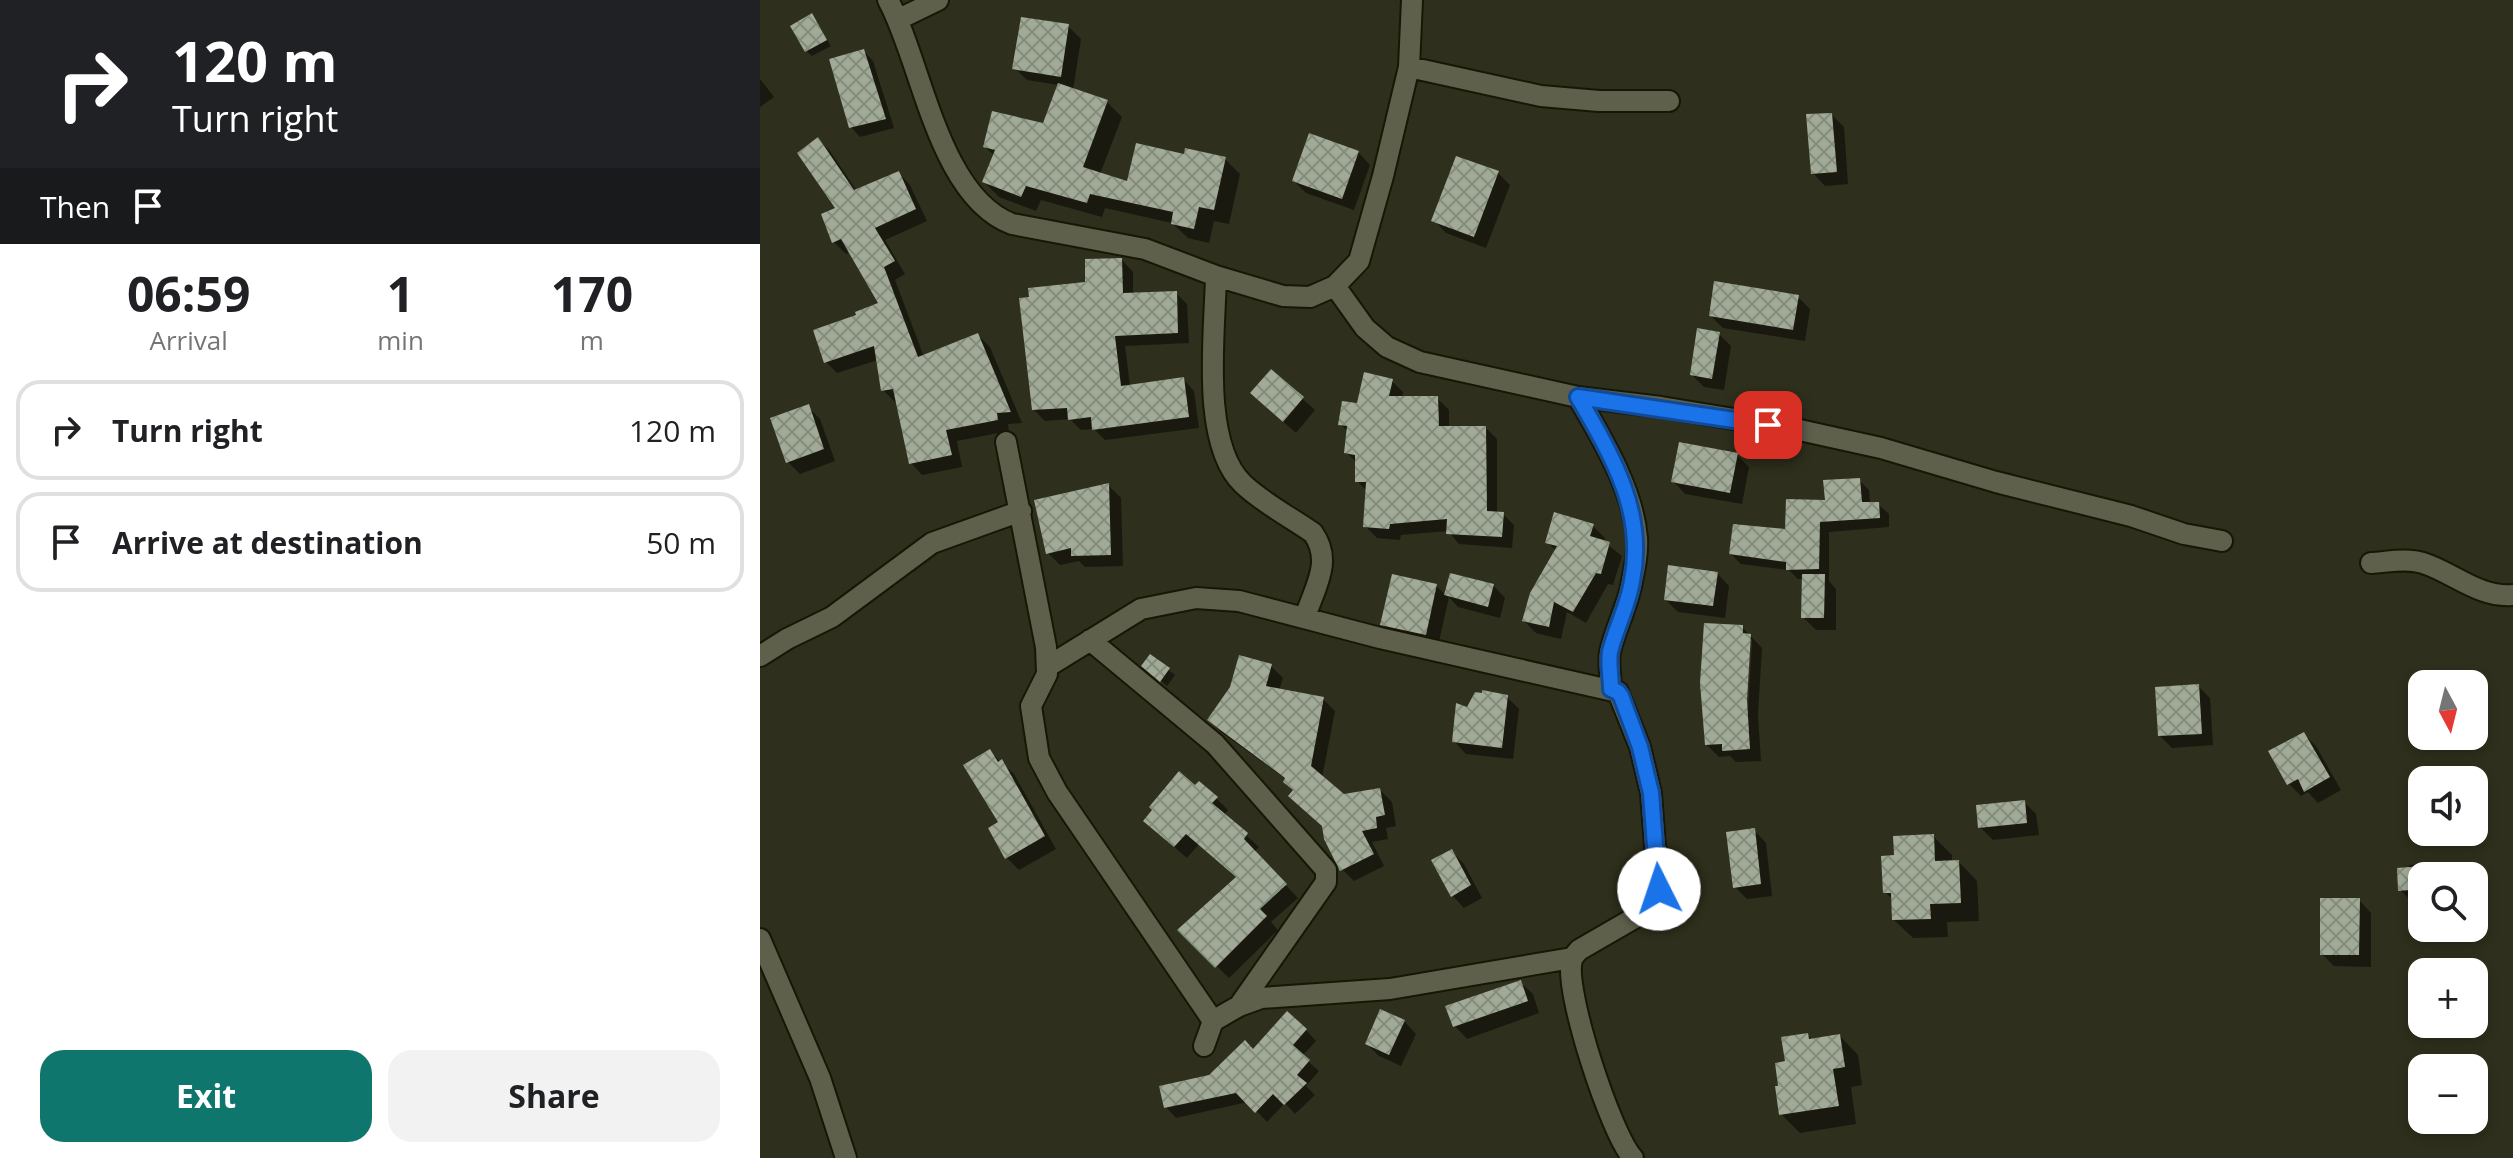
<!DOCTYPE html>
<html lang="en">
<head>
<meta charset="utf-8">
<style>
  :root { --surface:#fff; --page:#f2f2f2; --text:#202124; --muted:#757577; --line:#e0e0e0; --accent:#0f766e }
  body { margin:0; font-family:"Open Sans",sans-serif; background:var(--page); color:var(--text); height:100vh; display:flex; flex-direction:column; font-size:30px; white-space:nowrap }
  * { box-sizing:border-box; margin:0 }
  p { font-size:26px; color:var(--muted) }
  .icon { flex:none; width:44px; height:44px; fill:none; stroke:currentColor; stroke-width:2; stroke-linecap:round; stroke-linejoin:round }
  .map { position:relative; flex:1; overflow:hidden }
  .drawer { display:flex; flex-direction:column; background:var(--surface); width:760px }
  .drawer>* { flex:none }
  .banner { background:#202124; color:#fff; overflow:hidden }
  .needle { width:52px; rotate:173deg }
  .fabs { position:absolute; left:1648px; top:670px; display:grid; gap:16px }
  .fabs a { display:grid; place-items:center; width:80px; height:80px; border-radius:16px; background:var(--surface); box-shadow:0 4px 12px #0003; font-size:40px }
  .pin { position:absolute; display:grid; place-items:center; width:68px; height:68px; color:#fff; margin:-34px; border-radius:16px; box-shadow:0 4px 12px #0006 }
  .me { position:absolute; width:88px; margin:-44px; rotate:356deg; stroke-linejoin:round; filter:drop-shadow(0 0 6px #0008) }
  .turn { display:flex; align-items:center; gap:28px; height:168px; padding:0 40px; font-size:36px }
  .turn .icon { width:104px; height:104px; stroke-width:2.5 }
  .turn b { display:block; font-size:56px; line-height:68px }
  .then { display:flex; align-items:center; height:76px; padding:0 40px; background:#0003; gap:16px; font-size:30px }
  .eta { display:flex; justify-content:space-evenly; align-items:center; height:136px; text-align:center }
  .eta b { font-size:48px; font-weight:700; line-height:56px }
  .cta { display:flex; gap:16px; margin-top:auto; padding:16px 40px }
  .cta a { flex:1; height:92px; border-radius:24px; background:var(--accent); color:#fff; font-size:32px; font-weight:700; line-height:92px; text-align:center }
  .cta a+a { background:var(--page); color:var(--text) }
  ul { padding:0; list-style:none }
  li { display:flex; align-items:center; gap:24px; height:100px; margin:0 16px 12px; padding:0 24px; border:4px solid var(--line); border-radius:24px }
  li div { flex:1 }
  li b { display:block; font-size:30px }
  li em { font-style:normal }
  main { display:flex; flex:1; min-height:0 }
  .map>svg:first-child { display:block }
  .shadow { fill:#0007; fill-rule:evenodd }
  .building { fill:url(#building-cross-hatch) }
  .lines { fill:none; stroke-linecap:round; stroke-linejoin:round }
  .minor-casing { stroke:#171706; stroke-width:24 }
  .minor { stroke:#5f604c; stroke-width:20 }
  .route-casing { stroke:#114b97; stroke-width:20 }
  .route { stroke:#1a73e8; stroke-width:14 }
</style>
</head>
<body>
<main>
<section class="drawer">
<div class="banner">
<div class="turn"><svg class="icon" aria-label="right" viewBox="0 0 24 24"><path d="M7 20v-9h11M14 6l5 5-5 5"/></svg><div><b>120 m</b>Turn right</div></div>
<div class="then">Then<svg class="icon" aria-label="arrive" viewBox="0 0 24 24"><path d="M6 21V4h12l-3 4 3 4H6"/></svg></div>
</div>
<div class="eta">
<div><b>06:59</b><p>Arrival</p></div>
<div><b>1</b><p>min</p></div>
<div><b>170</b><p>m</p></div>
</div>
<ul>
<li><svg class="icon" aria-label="right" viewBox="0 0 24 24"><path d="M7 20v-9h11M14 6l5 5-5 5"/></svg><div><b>Turn right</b></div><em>120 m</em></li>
<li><svg class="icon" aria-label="arrive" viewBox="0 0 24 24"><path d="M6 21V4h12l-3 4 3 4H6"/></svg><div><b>Arrive at destination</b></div><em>50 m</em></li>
</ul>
<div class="cta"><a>Exit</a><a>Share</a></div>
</section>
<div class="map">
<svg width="1753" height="1158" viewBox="0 0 1753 1158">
  <defs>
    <pattern id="building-cross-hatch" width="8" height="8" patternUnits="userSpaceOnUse" patternTransform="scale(2)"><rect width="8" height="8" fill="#a0aa96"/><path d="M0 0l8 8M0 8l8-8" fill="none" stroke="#858c7d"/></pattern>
  </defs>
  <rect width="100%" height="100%" fill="#2f2f1d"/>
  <!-- shadow -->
  <path class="shadow" d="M51,16L71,46L52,56L46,51Z
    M308,26L321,39L313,90L347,102L362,117L340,174L369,183L426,157L465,159L480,174L469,224L454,221L449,243L428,238L412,223L345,208L342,217L281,200L276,211L239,197L224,182L235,156L225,147L284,125L299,85L267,80L255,68Z
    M104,51L113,61L134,128L100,137L91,127Z
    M0,79L14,97L0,107Z
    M1072,115L1084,127L1088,184L1065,186L1053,173Z
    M58,139L70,151L97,191L139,173L150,185L167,221L125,240L145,274L135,280L164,357L218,335L230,347L262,423L248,424L249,431L197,441L202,467L162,475L151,463L138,402H135L123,390L118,360L77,373L65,361L99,316L121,304L90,252L86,254L74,242L78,209Z
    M598,152L610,165L594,210L546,193L534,181Z
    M738,173L750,185L726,248L686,233L674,220Z
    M362,260L373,272V295L416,293L427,304L429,343L365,346L370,386L423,379L434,391L439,428L345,440L334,429L321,430L310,419L285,421L274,410L327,284Z
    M1038,297L1050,309L1045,341L963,328L951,316Z
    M959,334L971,346L964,390L944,387L932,375Z
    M511,371L555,410L536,433L504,405Z
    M632,381L643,392L642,398H677L689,410V428H726L737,439V514H743L754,525L752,548L699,544L688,531L641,535L640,540L617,538L605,526L607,491L597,481V463L586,452L588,432L580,424L598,405Z
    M48,407L60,419L75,461L40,474L28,462Z
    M977,455L989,467L982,504L925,494L913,481Z
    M1099,480L1109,490L1110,504H1118L1129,514V527L1069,532V581L1076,589V630H1056L1043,617L1044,579H1038L1029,570L981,564L971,554L1027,532Z
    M349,486L361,498L363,566L325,567L319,561L300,565L288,553Z
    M833,526L845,538L844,542L862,556L853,585L848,584L826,623L807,612L801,639L776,633L764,621L796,551L787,542Z
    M957,573L969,586L965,618L918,612L906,600Z
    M733,585L745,598L740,618L698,607L689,597L678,646L635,636L623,624L676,586L686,595Z
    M982,627L1002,648L998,714L1001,761L976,762L970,756L959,757L946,744ZM989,636L992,640L988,710H984Z
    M391,657L415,675L407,686L390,671Z
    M511,666L523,678L519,691L563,699L575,711L562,778L584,796L620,790L632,802L636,826L626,828L628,839L612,842L624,866L594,881L582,869L564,826L527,780L461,732L449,720Z
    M1438,686L1450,698L1453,745L1412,748L1400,736Z
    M747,697L759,709L753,759L706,754L694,741L708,710Z
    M1544,734L1556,746L1581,790L1558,803L1548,792L1541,796L1529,784Z
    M230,752L254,774L296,849L259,870L247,858Z
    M436,788L456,798L468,810L464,815L499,847L494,852L538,898L511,922L518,930L469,978L420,931L478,878L439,844L427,858L398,833Z
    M1264,802L1276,814L1279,835L1233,840L1220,827Z
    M994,830L1006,843L1012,896L987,899L975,887Z
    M1173,836L1192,855V863L1199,862L1217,881L1219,921L1187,922L1188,937L1153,938L1134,920V901L1125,892L1136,857Z
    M691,851L704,864L722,898L704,908L692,895Z
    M1670,863L1674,867H1681L1690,876H1662V901L1653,902L1640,890L1649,865Z
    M1599,900L1611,913V967L1574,966L1562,954Z
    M760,982L773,994L779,1013L707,1039L695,1026Z
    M644,1021L656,1034L641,1066L619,1056L607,1044Z
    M546,1030L556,1041L542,1056L559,1071L546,1086L555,1095L535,1114L525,1103L507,1122L488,1102L416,1118L406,1107L450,1076L494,1052Z
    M1048,1035L1053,1040L1080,1036L1098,1055L1102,1085L1091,1087L1096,1124L1040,1133L1021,1114L1020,1087L1027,1063Z"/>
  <!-- building -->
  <path class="building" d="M52,13L67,40L45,52L30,26Z
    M261,17L309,24L301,77L252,69Z
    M104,49L126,119L89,128L69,59Z
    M298,83L348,100L323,167L367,181L376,143L424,154L425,148L466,157L454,210L439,207L434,229L411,224L413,212L330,194L327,203L266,186L261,197L222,182L235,150L223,147L232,111L283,123Z
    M1072,113L1077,172L1051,174L1046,114Z
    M549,133L599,151L582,199L532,181Z
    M58,137L94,190L139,171L156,209L115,228L135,261L124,267L158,357L218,333L251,412L237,413L238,420L186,430L192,455L149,464L133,389L121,391L114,346L64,363L53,330L96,315L95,312L118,303L81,239L72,243L61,214L75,208L37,153Z
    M696,156L739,171L714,237L671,221Z
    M362,258L363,293L417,291L418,333L355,336L361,386L424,377L429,417L332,430L331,417L308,420L307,408L272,410L259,298L269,297L268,288L325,282V259Z
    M954,281L1039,295L1033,330L949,316Z
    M937,328L960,332L952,379L930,375Z
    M511,369L544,397L523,422L490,393Z
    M604,372L633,379L629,396H678L679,426H726L727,511L744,512L742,537L686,534L687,519L630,524L629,529L603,527L606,482H595V455L584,453L587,426L578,425L582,401L597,403Z
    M49,404L64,449L26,463L10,418Z
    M919,442L978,453L970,493L911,482Z
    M1100,478L1102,502H1119L1120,518L1060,522L1059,569L1026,570V562L969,554L973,524L1025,529L1026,499L1065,500L1063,480Z
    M349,483L351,555L311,556V548L286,554L274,500Z
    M794,512L834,524L830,536L850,542L841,574L836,573L813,612L794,602L789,627L762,621L770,593L797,546L785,543Z
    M908,565L958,572L953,606L904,600Z
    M690,573L734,584L728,607L684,595Z
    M632,574L677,584L666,635L620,625Z
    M1042,574H1065L1064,618H1041Z
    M944,623L983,625V633L991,634L987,700L990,749L962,751V744L945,745L940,683Z
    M390,654L410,668L400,682L381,666Z
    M479,655L512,664L506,686L564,697L551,766L584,794L620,788L625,815L616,817L617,828L602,831L614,854L580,871L564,839L562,826L528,796L533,790L523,782L525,778L447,720L470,687Z
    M1439,684L1442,734L1398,736L1395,687Z
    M722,690L748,695L742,748L692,742L696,703L707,707L715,692L722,693Z
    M1544,732L1570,777L1544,792L1538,779L1527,785L1508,751Z
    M230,749L238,762L242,759L285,836L245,859L228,828L238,822L203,765Z
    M419,771L435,785L439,781L458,797L452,803L488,833L484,839L527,884L500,909L507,916L455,968L417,930L476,877L426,834L414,847L383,821L392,810L389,807Z
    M1265,800L1267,823L1218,828L1216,805Z
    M995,828L1001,884L973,888L966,832Z
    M1174,834L1175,861L1199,860L1201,903L1170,904L1171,919L1132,920L1131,893H1123L1121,856L1134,855L1133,836Z
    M692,849L711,885L691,897L671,860Z
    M1662,866V889L1638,891L1637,868Z
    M1560,898H1600L1599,955H1560Z
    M761,980L768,1001L693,1027L685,1006Z
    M620,1009L645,1020L629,1055L605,1044Z
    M527,1011L547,1029L533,1045L550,1060L537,1075L547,1083L524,1105L513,1094L495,1113L476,1093L404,1108L399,1086L449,1075L485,1040L493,1049Z
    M1048,1033L1049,1039L1080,1034L1085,1067L1073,1069L1079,1106L1019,1115L1015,1086H1018L1015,1063L1025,1061L1021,1037Z"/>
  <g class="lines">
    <defs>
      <path id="minor" d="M128,0C162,62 178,196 252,224L385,249L456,276L523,296L550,297L575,286L599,261L623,176L649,67L652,0
        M139,19L178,0
        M649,67L781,96L839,101H909
        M456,276C455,331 440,443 483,484C503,503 530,517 553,533C573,561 555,587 545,617
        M575,286L605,328L627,347L660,362L818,397L901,407L1035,429L1121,448L1236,482L1371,516L1424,534L1462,541
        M818,397C842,439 873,489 877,538C878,552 875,568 872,581C868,606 855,629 850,652C848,663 851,677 851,689
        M246,442L286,647L287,674L271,706L279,758L297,792L453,1021
        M1611,563C1628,562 1647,558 1663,563C1694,573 1719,598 1753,595
        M330,640L455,744L566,870V882L479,1006
        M0,656L27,639L72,617L172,543L261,511
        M287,667L381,609L436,598L479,601L620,638L858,692L880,747L891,793L895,846L902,876L895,900L883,913L819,950C816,954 813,956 812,960C803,989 852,1137 873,1158
        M0,939L60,1078L86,1158
        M444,1046L453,1021L479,1006L501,998L630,989L812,958"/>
    </defs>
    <!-- minor casing -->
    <use href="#minor" class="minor-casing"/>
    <!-- minor -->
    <use href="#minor" class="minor"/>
  </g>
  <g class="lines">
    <defs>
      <path id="route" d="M899,889L902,876L895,846L891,793L880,747L861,696L858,692L851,689C851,677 848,663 850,652C855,630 868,606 872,581C886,512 852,456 818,397L1008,425"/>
    </defs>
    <!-- route casing -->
    <use href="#route" class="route-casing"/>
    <!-- route -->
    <use href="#route" class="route"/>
  </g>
</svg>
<div class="fabs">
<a><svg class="needle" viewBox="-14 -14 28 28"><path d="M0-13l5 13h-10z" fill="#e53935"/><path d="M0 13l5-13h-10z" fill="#757577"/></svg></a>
<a><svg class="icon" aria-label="sound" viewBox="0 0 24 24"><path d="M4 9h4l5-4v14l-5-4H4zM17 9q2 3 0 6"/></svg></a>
<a><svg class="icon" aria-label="search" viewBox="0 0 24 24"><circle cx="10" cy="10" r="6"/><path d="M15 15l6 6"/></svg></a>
<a>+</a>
<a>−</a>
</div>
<div class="pin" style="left:1008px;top:425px;background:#d93025"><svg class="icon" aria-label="arrive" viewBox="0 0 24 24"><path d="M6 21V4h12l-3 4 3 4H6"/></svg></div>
<svg class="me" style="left:899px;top:889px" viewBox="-20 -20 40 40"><circle r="19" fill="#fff"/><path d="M0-13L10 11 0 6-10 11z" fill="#1a73e8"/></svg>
</div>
</main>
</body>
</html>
